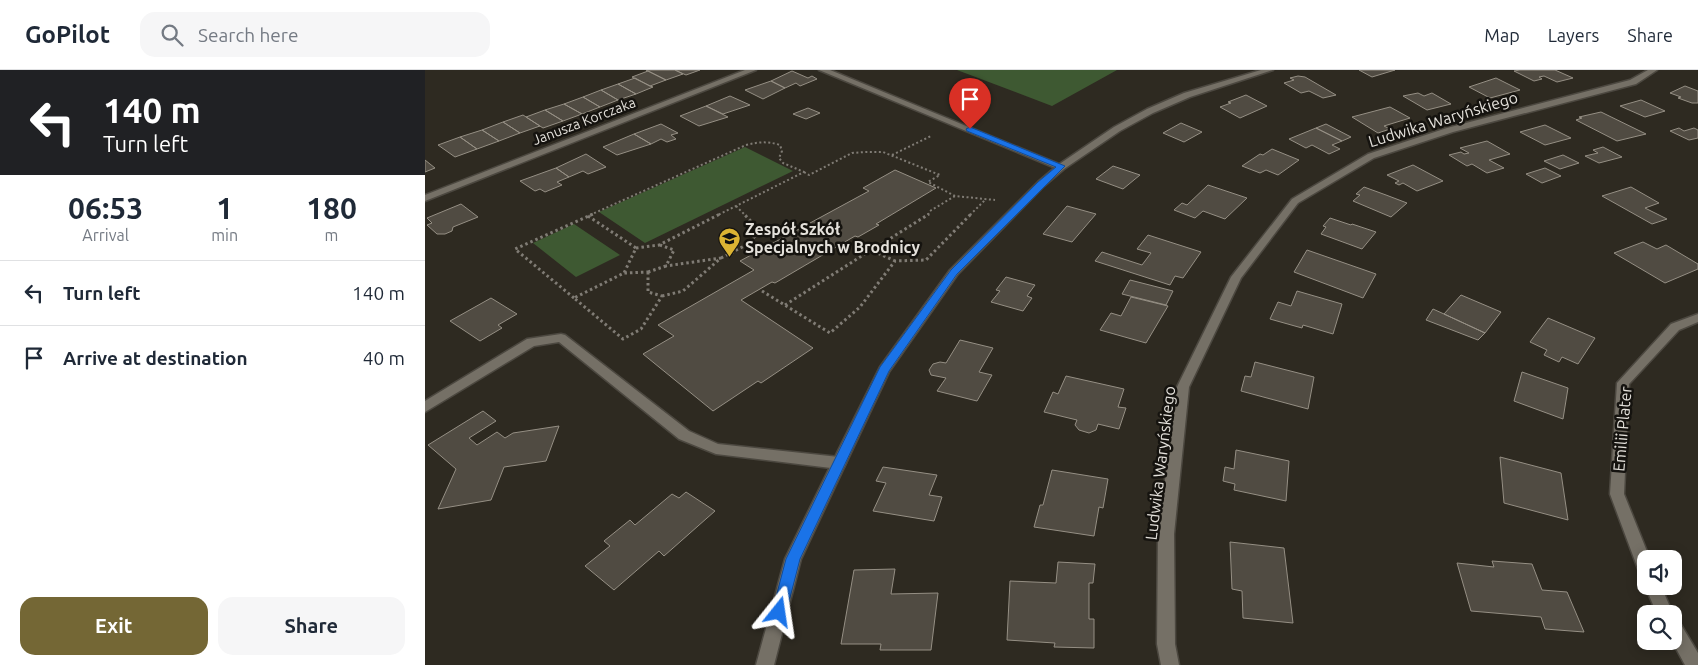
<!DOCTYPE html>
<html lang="en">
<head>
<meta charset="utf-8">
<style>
  :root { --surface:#fff; --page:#f6f6f7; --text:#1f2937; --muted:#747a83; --line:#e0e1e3; --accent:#746735 }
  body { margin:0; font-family:Ubuntu,sans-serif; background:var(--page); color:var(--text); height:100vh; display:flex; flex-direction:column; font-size:19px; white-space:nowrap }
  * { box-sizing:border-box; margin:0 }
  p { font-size:16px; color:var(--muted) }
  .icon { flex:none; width:28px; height:28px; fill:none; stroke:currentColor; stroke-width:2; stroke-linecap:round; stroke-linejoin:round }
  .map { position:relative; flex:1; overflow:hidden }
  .panel { display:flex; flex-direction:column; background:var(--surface); width:425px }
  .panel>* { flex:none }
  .guide { background:#202124; color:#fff; overflow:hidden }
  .tools { position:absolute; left:1212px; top:480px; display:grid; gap:10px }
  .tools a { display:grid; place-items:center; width:45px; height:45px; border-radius:10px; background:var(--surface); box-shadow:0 2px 12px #0003; font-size:25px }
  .pin { position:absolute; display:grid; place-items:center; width:42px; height:42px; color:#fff; margin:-51px -21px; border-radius:50% 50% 50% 0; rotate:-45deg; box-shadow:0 0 5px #0007 }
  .pin .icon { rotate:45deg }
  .me { position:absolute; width:55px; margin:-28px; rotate:15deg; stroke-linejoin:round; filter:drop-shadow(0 0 4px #0008) }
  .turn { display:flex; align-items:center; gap:18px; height:105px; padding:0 20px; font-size:22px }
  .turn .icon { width:65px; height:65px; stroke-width:2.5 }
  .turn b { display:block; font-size:35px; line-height:42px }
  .eta { display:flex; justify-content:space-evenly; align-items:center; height:85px; text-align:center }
  .eta b { font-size:30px; font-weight:600; line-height:35px }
  .primary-button { display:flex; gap:10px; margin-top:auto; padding:10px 20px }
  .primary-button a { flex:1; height:58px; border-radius:15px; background:var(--accent); color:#fff; font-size:20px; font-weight:600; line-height:58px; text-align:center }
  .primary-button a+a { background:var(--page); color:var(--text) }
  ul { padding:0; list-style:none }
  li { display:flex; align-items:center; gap:15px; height:65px; padding:0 20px; border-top:1px solid var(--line) }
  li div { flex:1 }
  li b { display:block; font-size:19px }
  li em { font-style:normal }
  header { display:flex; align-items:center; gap:30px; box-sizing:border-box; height:70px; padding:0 25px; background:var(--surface); border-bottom:1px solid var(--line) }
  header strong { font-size:24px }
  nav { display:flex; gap:28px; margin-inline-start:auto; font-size:18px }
  .search { width:350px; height:45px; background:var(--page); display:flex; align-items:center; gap:12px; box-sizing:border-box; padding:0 18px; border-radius:15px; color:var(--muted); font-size:19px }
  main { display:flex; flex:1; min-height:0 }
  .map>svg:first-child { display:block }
  .green { fill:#3e5932 }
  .building { fill:#504b42; stroke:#958f84 }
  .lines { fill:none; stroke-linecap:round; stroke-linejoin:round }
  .lane-casing { stroke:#4c4840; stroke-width:3 }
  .street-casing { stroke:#4c4840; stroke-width:3 }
  .path-far1 { stroke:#807c75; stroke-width:2; stroke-dasharray:2 2.5; stroke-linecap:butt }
  .path { stroke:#807c75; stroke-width:3; stroke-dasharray:2.5 3; stroke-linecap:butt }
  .lane { fill:#757066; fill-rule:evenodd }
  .street { fill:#757066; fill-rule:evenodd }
  .route { fill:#1a73e8; stroke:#114b97 }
  .labels { text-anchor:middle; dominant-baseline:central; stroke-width:5; stroke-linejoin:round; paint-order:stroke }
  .far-street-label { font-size:14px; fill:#e4e1db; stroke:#15130f }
  .street-label { font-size:16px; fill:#e4e1db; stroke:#15130f }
  .poi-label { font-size:16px; font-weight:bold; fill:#e4e1db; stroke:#15130f; text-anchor:start }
</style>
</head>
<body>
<header>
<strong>GoPilot</strong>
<div class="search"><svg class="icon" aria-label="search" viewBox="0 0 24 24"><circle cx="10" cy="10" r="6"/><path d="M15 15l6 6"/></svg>Search here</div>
<nav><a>Map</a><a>Layers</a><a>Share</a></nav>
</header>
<main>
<section class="panel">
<div class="guide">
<div class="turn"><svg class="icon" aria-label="left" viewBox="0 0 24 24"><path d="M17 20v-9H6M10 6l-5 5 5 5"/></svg><div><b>140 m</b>Turn left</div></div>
</div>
<div class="eta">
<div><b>06:53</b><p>Arrival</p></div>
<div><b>1</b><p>min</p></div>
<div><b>180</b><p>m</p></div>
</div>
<ul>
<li><svg class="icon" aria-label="left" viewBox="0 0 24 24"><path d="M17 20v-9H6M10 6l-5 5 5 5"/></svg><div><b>Turn left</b></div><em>140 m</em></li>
<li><svg class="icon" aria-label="arrive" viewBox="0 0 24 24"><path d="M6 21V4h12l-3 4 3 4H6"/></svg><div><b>Arrive at destination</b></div><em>40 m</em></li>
</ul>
<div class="primary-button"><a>Exit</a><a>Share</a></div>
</section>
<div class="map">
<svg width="1273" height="595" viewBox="0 0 1273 595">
  <rect width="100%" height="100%" fill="#2e2a21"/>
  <!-- green -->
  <path class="green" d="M532,0H692L627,36Z
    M320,77L368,101L220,173L174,142Z
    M149,154L195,185L151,207L108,173Z"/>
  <!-- building -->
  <path class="building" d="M221,0H250L258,4L241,10Z
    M250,0H275L261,5Z
    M934,0H970L947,7Z
    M1095,0H1130L1148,8L1132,12L1119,6L1114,7L1117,9L1109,11L1089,1Z
    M223,1L241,10L225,16L207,7Z
    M367,1L383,8L387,6L392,9L375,16L371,13L360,18L346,11Z
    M873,6L880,7L911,25L898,28L884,21L876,23L859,13L869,10L865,8Z
    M210,8L225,16L228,17L211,24L193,14Z
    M1071,8L1095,20L1065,28L1044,17Z
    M346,11L360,18L338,29L320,20Z
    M193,14L211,24L193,30L176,20Z
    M1260,16L1273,21V33H1267L1253,28L1256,27L1245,23Z
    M176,20L193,30L175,37L158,27Z
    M993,23L999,26L1007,23L1026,34L1002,40L978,26Z
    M821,25L842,36L815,48L795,37L806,33L803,32Z
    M305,26L325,35L298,44L281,36Z
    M158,27L175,37L157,44L139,34Z
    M1216,30L1240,41L1220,47L1195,36Z
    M139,34L157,44L138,51L120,40Z
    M281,36L303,47L274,56L255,46Z
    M965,37L985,48L959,56L965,59L953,63L927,47Z
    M383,38L395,43L381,49L368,44Z
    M120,40L138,51L118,58L101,47Z
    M1176,42L1221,64L1192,71L1151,50L1157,48L1154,47Z
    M98,45L115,56L95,63L78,52Z
    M78,52L95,63L74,71L57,60Z
    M756,53L777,62L759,72L738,63Z
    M236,54L253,63L246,65L251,69L242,72L236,69L226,74L209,64Z
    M901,54L926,67L917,71L891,58Z
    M1120,55L1146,68L1120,75L1095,62Z
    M891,58L917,71L907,75L915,79L904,84L887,75L881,78L864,69Z
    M1254,58L1259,61L1269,58L1273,60V68L1264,70L1245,61Z
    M57,60L74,71L52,79L35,67Z
    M209,64L226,74L192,85L178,77Z
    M35,67L52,79L30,87L13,75Z
    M1062,71L1085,84L1064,90L1079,98L1062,103L1047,94L1042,96L1024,85L1036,82L1039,84L1044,83L1035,78Z
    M1178,77L1197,87L1174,93L1160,86L1173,83L1168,80Z
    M847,79L874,90L853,105L841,100L835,103L817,96L835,84L838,85Z
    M161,84L181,97L163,104L158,101L144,107L131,98Z
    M1138,85L1154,93L1135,99L1119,91Z
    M0,90L10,98L0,102Z
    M988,95L1018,111L992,121L978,113L974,115L970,113L974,111L962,105Z
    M688,96L715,105L698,119L671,109Z
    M131,98L144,107L132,112L137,115L120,122L115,119L110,121L95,111Z
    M1120,98L1136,106L1117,113L1101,104Z
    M470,100L511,118L451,154L454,155L433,167L430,166L350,213L347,212L316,230L388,278L336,313L333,311L288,341L218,284L249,266L233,255L329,200L315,191L444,121L438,118Z
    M783,115L822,128L800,149L778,141L770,148L749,140L757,133L762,135Z
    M939,117L961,125L982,133L966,147L928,131L935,125L931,124Z
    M1206,117L1234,133L1220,138L1242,149L1227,154L1177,126Z
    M36,134L53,147L28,157L27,161L20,164H12L2,155L7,153L2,148Z
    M642,136L671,144L647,172L618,164Z
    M905,148L926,155L927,154L951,162L937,179L896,164L901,157L898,156Z
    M723,165L776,182L758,208L750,206L745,215L670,191L677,182L717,195L726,183L712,179Z
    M1218,172L1232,179L1241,175L1273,194V199L1240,213L1189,183Z
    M882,180L951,204L938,228L869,202Z
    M581,207L610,215L602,226L607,228L598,241L566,232L575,221L571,220Z
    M705,210L748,221L741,235L697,224Z
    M872,221L917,234L908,264L878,255L877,258L845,249L853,232L866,236Z
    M1036,225L1076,242L1060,263L1019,244Z
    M706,227L743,236L721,273L675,260L686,243L696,246Z
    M66,228L92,244L73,255L77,258L55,271L25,251Z
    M1008,239L1019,244L1060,263L1053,270L1001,250Z
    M1123,248L1170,268L1153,294L1137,287L1134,292L1119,285L1122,280L1105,272Z
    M535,270L568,278L554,302L567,305L552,331L512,321L521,308L506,305L504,300L508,294L515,292L521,293Z
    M830,292L889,307L883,339L816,321L820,306L826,307Z
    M1097,302L1143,318L1138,349L1089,331Z
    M641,306L699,319L693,337L701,338L694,359L673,354L671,360L664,363L654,360L650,355L652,350L619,342L628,322L633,324Z
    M58,341L71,351L44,368L52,375L72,362L80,368L88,363L134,356L121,391L79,397L66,430L13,439L31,399L3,375Z
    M811,380L864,391L861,431L809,420L810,414L798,411L800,397L809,399Z
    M1075,387L1136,403L1143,450L1079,433Z
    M458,397L512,405L504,425L517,427L509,451L448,441L461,413L451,411Z
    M627,400L683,409L678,438L674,437L669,466L609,457L615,435H618Z
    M261,422L290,441L239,486L234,481L189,520L160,496L185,476L179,471L205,450L210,455L247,424L254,428Z
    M805,472L859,478L868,553L818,548L817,521L807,519Z
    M1067,491L1107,494L1117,520L1142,522L1159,562L1120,559L1116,547L1046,541L1032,493L1069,497Z
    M633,492L670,494L668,513H664V549H669V578L629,577L630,573L582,570L585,511L631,513Z
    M470,499L466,524L513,523L506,580H455L456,574H416L429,500Z"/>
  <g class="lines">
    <defs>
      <path id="lane" d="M394,0H405L641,97L636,100L633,99Z
        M136,264L140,265L264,361L293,374L414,387L419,389L421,393L419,397L414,399L291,384L254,369L134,272L109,276L0,342V331L102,269Z"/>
      <path id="street" d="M320,0H331L0,131V125Z
        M836,0H848L765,27L728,43L695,61L639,99L619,116L533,204L464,302L421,393L376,489L349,595H331L360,489L407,393L455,297L525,200L613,112L633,95L689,57L722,39L759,23Z
        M1223,0H1232L1211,14L1028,62L949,88L873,133L816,208L764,317L749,464L750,574L754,595H736L732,574L733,464L752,317L806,207L867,129L943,84L1022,58L1205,10Z
        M1273,244V252L1254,260L1204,314L1199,424L1225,489H1221V506L1215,504L1213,499L1185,424L1192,313L1246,254Z
        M1221,513V516H1236L1248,544H1232L1220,516Z
        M1249,551L1255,553L1273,583V595H1260L1247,571H1249Z"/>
    </defs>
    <!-- lane casing -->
    <use href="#lane" class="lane-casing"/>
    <!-- street casing -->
    <use href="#street" class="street-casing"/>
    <!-- path-far1 -->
    <path class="path-far1" d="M467,85L506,66
      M379,102L384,105L427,83L441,82H458L515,105L503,112L530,126L570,130
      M311,136L320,145
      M165,145L321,75C333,72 343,71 355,75L357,81L354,88L358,93L379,102L293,145
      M503,145L505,141L530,126
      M545,145L561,129"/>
    <!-- path -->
    <path class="path" d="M163,146L211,178L199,203
      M211,178L234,175L295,144
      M447,180L504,144
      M296,188L325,173L334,160L319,144
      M223,202L241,196L249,180L235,175
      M223,202V222L237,226L216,259L198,269L149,228L199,203Z
      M337,221L405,263L435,237L470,191L501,190L546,144
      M237,226L258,221L296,188L241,196
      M149,228L90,179L168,144
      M360,235L446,180L470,191"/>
    <!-- lane -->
    <use href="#lane" class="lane"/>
    <!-- street -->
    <use href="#street" class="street"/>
  </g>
  <!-- route -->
  <path class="route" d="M545,57L640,96L532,204L464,301L375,489L360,547L354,549L349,547L347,542L361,489L455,297L526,200L613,112L631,97L542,61L541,59Z"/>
  <!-- icons -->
  <defs>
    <symbol id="school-pin" viewBox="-11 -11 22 30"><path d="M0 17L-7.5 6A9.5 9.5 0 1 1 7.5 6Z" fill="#dbb333" stroke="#15130f"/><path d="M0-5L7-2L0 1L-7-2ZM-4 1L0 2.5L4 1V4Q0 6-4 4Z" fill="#111"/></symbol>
  </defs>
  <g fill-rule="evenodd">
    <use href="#school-pin" x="292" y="156" width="25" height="34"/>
  </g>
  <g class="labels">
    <!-- far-street labels -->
    <g class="far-street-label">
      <text transform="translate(159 51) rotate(-21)">Janusza Korczaka</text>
    </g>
    <!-- street labels -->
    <g class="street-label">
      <text transform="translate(1018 49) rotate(-17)">Ludwika Waryńskiego</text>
      <text transform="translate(1197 359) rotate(-85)">Emilii Plater</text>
      <text transform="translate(735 393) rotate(-83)">Ludwika Waryńskiego</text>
    </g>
    <!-- poi labels -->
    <g class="poi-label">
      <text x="320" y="159">Zespół Szkół<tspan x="320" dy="18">Specjalnych w Brodnicy</tspan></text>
    </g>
  </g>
</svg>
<div class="tools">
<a><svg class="icon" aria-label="sound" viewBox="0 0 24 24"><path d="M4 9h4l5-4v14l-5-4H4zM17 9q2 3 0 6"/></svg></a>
<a><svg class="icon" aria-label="search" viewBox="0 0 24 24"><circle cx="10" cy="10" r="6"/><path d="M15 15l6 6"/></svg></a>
</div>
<div class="pin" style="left:545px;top:59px;background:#d93025"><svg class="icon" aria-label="arrive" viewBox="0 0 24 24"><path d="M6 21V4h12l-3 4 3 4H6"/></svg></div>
<svg class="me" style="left:354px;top:542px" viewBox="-20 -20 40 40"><path d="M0-17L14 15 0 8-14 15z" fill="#1a73e8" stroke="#fff" stroke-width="4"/></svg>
</div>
</main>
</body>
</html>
